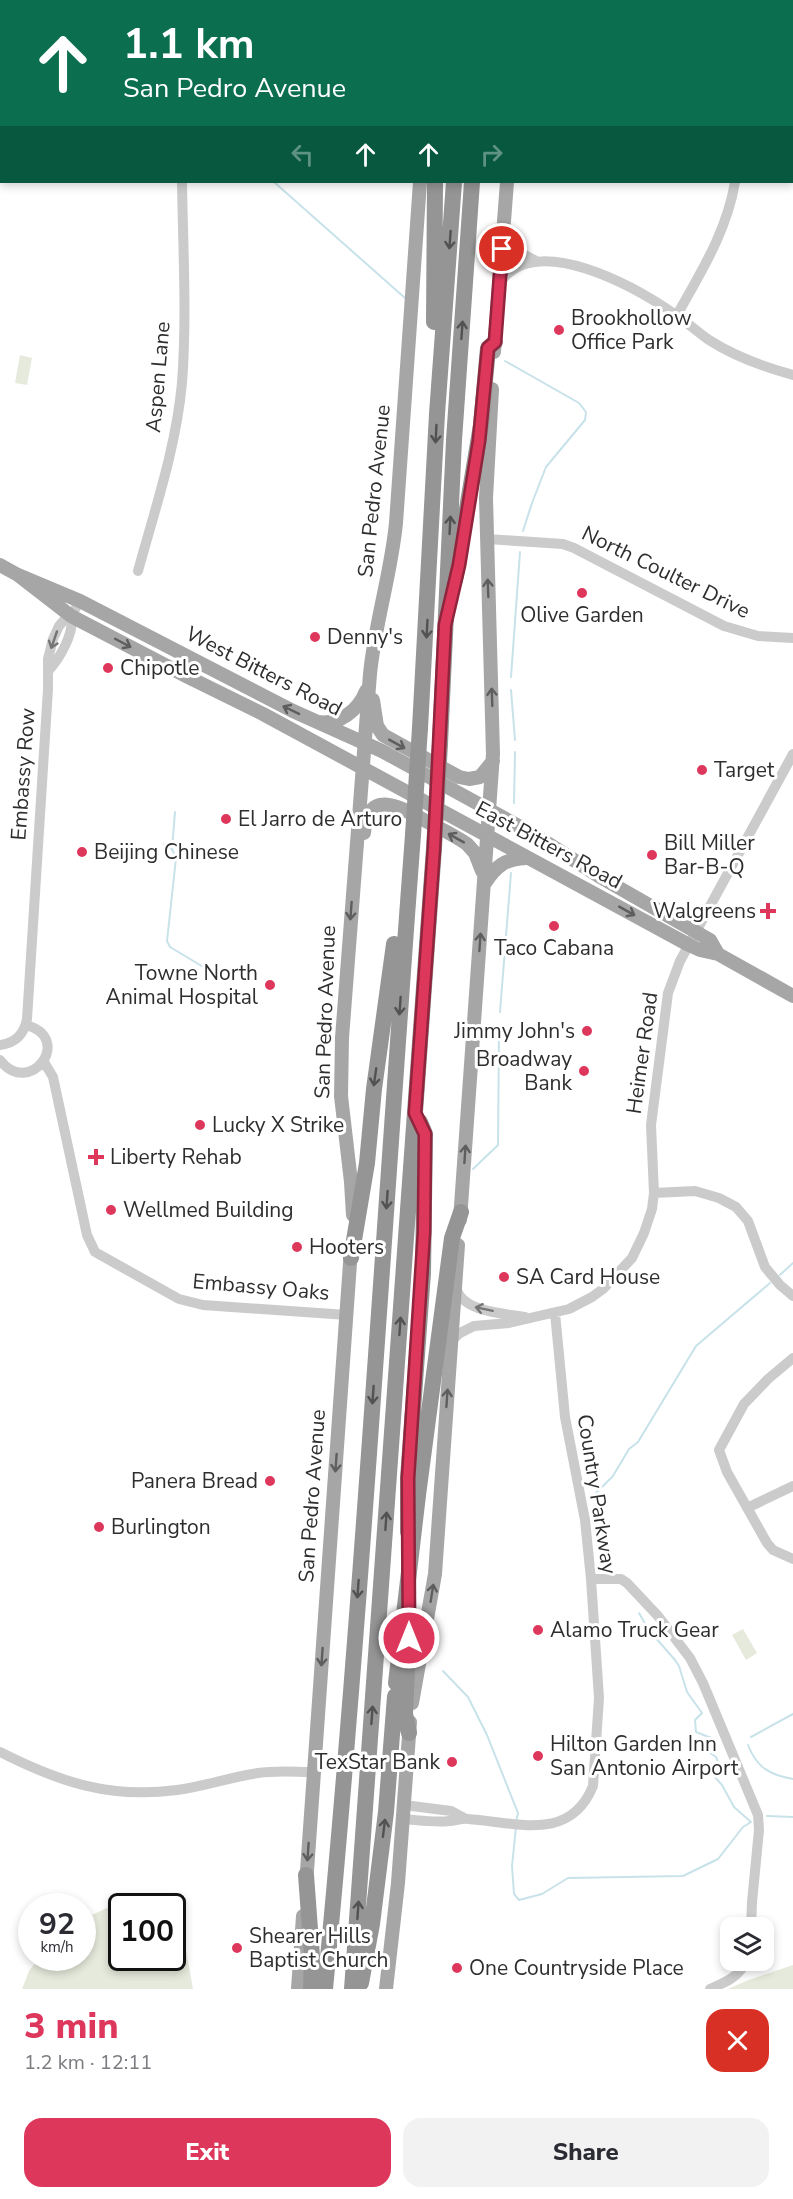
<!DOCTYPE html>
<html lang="en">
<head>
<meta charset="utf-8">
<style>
  :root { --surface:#fff; --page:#f2f2f3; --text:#2b2b33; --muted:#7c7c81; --accent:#de375c }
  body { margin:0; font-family:"Nunito Sans",sans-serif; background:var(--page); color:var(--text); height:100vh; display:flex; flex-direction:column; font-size:22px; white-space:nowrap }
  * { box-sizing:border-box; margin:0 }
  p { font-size:20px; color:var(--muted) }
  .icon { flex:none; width:33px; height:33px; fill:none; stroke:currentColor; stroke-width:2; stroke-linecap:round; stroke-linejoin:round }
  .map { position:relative; height:1989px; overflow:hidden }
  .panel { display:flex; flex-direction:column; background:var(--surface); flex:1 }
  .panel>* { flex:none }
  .banner { position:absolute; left:0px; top:0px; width:794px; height:183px; box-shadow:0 3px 9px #0003; background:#0b6e4f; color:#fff; overflow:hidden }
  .fabs { position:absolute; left:720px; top:1917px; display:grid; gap:12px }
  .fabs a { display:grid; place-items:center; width:54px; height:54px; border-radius:12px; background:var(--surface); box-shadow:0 3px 9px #0003; font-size:30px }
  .speed { position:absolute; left:18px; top:1893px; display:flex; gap:12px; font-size:30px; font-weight:700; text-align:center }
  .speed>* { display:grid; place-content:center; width:78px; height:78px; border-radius:50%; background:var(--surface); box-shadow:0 3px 9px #0003; line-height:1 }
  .speed small { font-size:15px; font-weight:400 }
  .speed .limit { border:3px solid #111; border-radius:9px; background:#fff; color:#111 }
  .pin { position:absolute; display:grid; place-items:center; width:51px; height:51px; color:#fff; margin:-26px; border:3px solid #fff; border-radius:50%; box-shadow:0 2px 6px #0007 }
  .me { position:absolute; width:66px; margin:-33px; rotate:0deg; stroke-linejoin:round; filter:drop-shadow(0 0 4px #0008) }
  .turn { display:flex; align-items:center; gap:21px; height:126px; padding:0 24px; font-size:27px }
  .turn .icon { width:78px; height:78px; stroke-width:2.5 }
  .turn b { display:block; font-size:42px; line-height:51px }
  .lanes { display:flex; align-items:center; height:57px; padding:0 24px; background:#0003; justify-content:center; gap:30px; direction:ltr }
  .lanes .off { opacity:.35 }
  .round { display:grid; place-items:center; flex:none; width:63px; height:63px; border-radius:18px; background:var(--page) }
  .headline { display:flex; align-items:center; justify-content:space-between; height:102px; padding:0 24px }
  h1 { font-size:36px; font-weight:800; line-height:45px; color:var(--accent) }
  .cta { display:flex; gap:12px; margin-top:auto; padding:12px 24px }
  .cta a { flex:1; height:69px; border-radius:18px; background:var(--accent); color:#fff; font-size:24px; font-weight:800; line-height:69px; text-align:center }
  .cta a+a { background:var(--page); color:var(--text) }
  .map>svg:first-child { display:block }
  .green { fill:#e6eadc }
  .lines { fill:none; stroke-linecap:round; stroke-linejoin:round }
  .stream { stroke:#c8e2ea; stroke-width:2 }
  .minor { stroke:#cbcbcb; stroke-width:10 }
  .major { stroke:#a6a6a6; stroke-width:14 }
  .highway { stroke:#959595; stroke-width:16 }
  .highway-bridge { stroke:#959595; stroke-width:16 }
  .oneway { stroke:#525252 }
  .oneway2 { stroke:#5e5e5e }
  .oneway3 { stroke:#757575 }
  .route-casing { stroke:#90243c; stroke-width:15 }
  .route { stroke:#de375c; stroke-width:10 }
  .poi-dot { fill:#de375c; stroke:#fff; stroke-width:2 }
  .labels { text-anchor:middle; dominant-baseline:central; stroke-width:6; stroke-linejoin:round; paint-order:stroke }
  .poi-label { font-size:21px; fill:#2e2e2e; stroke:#fff; text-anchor:start }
  .street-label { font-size:21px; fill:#2e2e2e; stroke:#fff }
</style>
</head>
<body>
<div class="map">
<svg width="793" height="1989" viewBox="0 0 793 1989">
  <rect width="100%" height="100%" fill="#fff"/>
  <!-- green -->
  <path class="green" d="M20,355L32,358L27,385L15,383Z
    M743,1629L757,1653L746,1660L732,1635Z
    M109,1907L118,1957L172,1958L173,1932L182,1928L193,1989H22L29,1971L39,1958H82L83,1919Z
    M793,1965V1989H728L746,1981Z"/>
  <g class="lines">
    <!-- stream -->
    <path class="stream" d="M246,0L247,2
      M309,2L310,0
      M274,182L405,298
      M505,361L579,403L586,412L585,420L546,467L532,503L523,531
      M511,677L520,552
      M511,690L515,740
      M514,803L515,752
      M175,812L172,849L176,858L167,941L170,947L215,974
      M164,844L171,849
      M500,1012L511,873
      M321,1021L322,1022
      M473,1169L498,1145L499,1029
      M780,1275L793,1263
      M594,1495L613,1476L629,1449L638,1442L696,1346L770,1283
      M443,1671L468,1697L487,1735L518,1813L516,1822
      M751,1737L793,1714
      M748,1745C757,1768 770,1775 793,1779
      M767,1816L793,1817
      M516,1827L512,1866L514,1894L519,1900L542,1894L568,1878L683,1876L718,1859L743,1827L751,1822L734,1807L722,1785L713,1775V1772L719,1764L716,1757L710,1753L709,1747L714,1739L696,1732L695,1720L702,1713L687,1692L679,1666L675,1660L648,1629L639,1613"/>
    <!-- minor -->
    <path class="minor" d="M181,0V2
      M84,2L85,0
      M749,2V0
      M0,156L2,153
      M503,233L512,248L536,261
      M499,284C535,229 637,288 676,315C687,322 697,332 709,340C734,356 764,367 793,375
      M677,315C701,272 727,231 735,182
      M487,539L563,544L574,548L724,626L758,636L793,638
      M138,571C155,509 176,448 182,383C187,317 183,248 182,182
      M49,670C60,658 75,632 71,616
      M0,1045C16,1043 24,1034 27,1019L48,689V659L53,639L59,626L65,619L71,616L80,601
      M0,1060C29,1099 75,1038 26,1025
      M44,1062L53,1077L87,1235L95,1252L179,1299L203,1305L347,1315
      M654,1193L695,1191L719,1198L736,1207L748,1221L765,1267L780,1285L793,1296
      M456,1287C461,1312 503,1313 525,1317
      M451,1341L460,1333L474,1326L509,1323L569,1309L592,1297L603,1289L632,1258L644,1233L652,1209L654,1193L651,1125L668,993L680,961L793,754
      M793,1358L768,1379L744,1404L719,1450L727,1472L767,1543L773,1550L793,1559
      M747,1508L793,1486
      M591,1579H621L627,1583L658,1616L690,1658L703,1683L758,1815L759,1830L752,1902L751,1928
      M0,1752C59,1782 110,1799 177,1790C205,1786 231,1777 258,1773C276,1770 296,1772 314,1772
      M404,1805L451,1811L464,1818
      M403,1819C418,1820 435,1823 449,1821C456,1821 461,1818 468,1819C515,1822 570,1843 593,1786L599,1698L591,1579L585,1520L565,1417L555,1313
      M710,1989C726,1982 739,1977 747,1960"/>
    <!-- major -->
    <path class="major" d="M433,2V0
      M519,2V0
      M494,352L507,182
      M0,565L18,575L80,601L293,711L382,751L533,834L602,878L710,940L718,954
      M18,575L71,616L188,677L263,714L689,945L700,950L718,954L793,996
      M373,700L377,726L383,735L459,777L469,779L480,777L493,761
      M318,722C339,725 358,711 366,691
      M364,833C368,787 400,807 426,821C439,828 454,835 467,844L475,853L482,871
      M485,883C496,866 505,859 526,858
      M353,1215L351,1182L341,1096L342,1038L370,674C375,623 391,574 396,523L420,182
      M460,1220L493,754L486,498L492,389
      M412,1703L435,1574L458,1245
      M306,1885L351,1249
      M298,1989L303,1916
      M386,1989L398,1883L410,1722"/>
    <!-- highway -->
    <path class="highway" d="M506,0V2
      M467,2V0
      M485,2V0
      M434,322L435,182
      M455,580L481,425L488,348L495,342
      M420,728L437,414L454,182
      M440,744L454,440L472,182
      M351,1258L367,1163L374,1089L394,944
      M418,1495L452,1238L461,1212
      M408,1532V1478L423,1273L425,1134L420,1122
      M409,1627L405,1714L409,1733
      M306,1875L312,1956L311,1989
      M361,1983L372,1924L386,1812L395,1696
      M325,1989C362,1605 384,1220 413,835
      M352,1989L434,848"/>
    <!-- highway-bridge -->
    <path class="highway-bridge" d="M413,835L420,728
      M434,848L440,744
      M396,1683L418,1495"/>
  </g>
  <!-- one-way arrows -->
  <defs><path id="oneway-shaft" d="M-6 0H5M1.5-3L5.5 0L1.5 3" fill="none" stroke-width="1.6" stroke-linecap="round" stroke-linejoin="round" transform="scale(1.5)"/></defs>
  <g class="oneway">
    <use href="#oneway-shaft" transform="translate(450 240) rotate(94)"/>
    <use href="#oneway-shaft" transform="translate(462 330) rotate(-86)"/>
    <use href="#oneway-shaft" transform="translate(436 434) rotate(93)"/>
    <use href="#oneway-shaft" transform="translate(450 525) rotate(-87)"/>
    <use href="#oneway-shaft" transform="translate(427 629) rotate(93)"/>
    <use href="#oneway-shaft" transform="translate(400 1006) rotate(94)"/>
    <use href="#oneway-shaft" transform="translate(375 1077) rotate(98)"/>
    <use href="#oneway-shaft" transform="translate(387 1200) rotate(94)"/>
    <use href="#oneway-shaft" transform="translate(400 1326) rotate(-86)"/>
    <use href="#oneway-shaft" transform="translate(373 1395) rotate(94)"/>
    <use href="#oneway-shaft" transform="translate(386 1521) rotate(-86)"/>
    <use href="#oneway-shaft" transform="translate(358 1589) rotate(94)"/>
    <use href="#oneway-shaft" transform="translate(372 1715) rotate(-86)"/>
    <use href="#oneway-shaft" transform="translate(384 1828) rotate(-83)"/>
    <use href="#oneway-shaft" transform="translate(358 1910) rotate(-86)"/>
  </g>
  <g class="oneway2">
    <use href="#oneway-shaft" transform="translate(488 588) rotate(-92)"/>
    <use href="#oneway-shaft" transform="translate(123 643) rotate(28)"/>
    <use href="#oneway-shaft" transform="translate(492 697) rotate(-92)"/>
    <use href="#oneway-shaft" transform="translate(291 710) rotate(-154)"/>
    <use href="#oneway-shaft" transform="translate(397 744) rotate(29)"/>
    <use href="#oneway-shaft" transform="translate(456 838) rotate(-151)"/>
    <use href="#oneway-shaft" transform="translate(351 911) rotate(94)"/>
    <use href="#oneway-shaft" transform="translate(627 911) rotate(29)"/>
    <use href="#oneway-shaft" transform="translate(480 942) rotate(-86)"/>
    <use href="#oneway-shaft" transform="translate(465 1154) rotate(-86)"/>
    <use href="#oneway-shaft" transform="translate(447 1398) rotate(-86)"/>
    <use href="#oneway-shaft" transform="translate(336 1463) rotate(94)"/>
    <use href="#oneway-shaft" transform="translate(432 1593) rotate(-81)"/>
    <use href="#oneway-shaft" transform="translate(322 1657) rotate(94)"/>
    <use href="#oneway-shaft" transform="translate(308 1852) rotate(94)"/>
  </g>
  <g class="oneway3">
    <use href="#oneway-shaft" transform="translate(54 640) rotate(109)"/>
    <use href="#oneway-shaft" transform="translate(484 1309) rotate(-168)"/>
  </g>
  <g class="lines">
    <defs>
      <path id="route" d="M409,1638L408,1478L424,1232L425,1134L415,1113L434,848L445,625L459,565L479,441L488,348L495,342L502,249"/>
    </defs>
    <!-- route casing -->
    <use href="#route" class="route-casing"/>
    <!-- route -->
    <use href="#route" class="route"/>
  </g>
  <!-- markers -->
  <g class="poi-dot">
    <circle cx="559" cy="330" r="6"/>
    <circle cx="582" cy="593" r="6"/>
    <circle cx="315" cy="637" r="6"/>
    <circle cx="108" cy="668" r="6"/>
    <circle cx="702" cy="770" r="6"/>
    <circle cx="226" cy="819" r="6"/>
    <circle cx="82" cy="852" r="6"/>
    <circle cx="652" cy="855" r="6"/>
    <path d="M765 902h6v6h6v6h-6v6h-6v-6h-6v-6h6z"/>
    <circle cx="554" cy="926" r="6"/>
    <circle cx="270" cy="985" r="6"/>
    <circle cx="587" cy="1031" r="6"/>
    <circle cx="584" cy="1071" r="6"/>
    <circle cx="200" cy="1125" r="6"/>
    <path d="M93 1148h6v6h6v6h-6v6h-6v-6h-6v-6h6z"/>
    <circle cx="111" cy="1210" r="6"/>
    <circle cx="297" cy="1247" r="6"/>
    <circle cx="504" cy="1277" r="6"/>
    <circle cx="270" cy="1481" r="6"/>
    <circle cx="99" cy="1527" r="6"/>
    <circle cx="538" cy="1630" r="6"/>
    <circle cx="538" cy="1756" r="6"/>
    <circle cx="452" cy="1762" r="6"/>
    <circle cx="237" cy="1948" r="6"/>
    <circle cx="457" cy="1968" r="6"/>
  </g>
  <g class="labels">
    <!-- poi labels -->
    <g class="poi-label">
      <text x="571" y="318">Brookhollow<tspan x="571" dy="24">Office Park</tspan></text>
      <text x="582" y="615" text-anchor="middle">Olive Garden</text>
      <text x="327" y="637">Denny's</text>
      <text x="120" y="668">Chipotle</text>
      <text x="714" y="770">Target</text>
      <text x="238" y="819">El Jarro de Arturo</text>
      <text x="664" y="843">Bill Miller<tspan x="664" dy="24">Bar-B-Q</tspan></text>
      <text x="94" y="852">Beijing Chinese</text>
      <text x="756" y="911" text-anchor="end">Walgreens</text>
      <text x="554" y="948" text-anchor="middle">Taco Cabana</text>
      <text x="258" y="973" text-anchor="end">Towne North<tspan x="258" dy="24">Animal Hospital</tspan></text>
      <text x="575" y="1031" text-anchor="end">Jimmy John's</text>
      <text x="572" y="1059" text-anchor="end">Broadway<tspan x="572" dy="24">Bank</tspan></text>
      <text x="212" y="1125">Lucky X Strike</text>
      <text x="110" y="1157">Liberty Rehab</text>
      <text x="123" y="1210">Wellmed Building</text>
      <text x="309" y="1247">Hooters</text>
      <text x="516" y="1277">SA Card House</text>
      <text x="258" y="1481" text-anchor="end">Panera Bread</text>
      <text x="111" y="1527">Burlington</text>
      <text x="550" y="1630">Alamo Truck Gear</text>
      <text x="550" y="1744">Hilton Garden Inn<tspan x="550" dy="24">San Antonio Airport</tspan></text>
      <text x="440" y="1762" text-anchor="end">TexStar Bank</text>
      <text x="249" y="1936">Shearer Hills<tspan x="249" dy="24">Baptist Church</tspan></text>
      <text x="469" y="1968">One Countryside Place</text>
    </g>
    <!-- street labels -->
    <g class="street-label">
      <text transform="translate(158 377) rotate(-85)">Aspen Lane</text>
      <text transform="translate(374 491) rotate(-84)">San Pedro Avenue</text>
      <text transform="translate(666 572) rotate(26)">North Coulter Drive</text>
      <text transform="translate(264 671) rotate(27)">West Bitters Road</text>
      <text transform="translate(23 774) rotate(-86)">Embassy Row</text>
      <text transform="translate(549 845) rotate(28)">East Bitters Road</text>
      <text transform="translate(325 1012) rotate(-88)">San Pedro Avenue</text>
      <text transform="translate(642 1053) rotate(-82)">Heimer Road</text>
      <text transform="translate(261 1287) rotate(5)">Embassy Oaks</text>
      <text transform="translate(597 1494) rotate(81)">Country Parkway</text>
      <text transform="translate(312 1496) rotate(-86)">San Pedro Avenue</text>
    </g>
  </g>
</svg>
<div class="fabs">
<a><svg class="icon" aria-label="layers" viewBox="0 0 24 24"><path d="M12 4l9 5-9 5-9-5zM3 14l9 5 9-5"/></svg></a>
</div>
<div class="speed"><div>92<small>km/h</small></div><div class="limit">100</div></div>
<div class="pin" style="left:502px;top:249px;background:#d93025"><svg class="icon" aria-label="arrive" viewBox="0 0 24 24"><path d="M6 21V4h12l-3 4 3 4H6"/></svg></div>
<svg class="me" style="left:409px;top:1638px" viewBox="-20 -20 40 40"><circle r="17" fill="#de375c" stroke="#fff" stroke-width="3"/><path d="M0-11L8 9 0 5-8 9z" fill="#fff"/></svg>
<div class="banner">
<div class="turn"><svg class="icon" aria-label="ahead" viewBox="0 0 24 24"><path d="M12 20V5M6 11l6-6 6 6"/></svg><div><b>1.1 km</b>San Pedro Avenue</div></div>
<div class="lanes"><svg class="icon off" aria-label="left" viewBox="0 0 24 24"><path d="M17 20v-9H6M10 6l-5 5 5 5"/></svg><svg class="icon" aria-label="ahead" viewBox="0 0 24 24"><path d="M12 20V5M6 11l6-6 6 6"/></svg><svg class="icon" aria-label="ahead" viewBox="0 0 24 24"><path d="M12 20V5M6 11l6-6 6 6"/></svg><svg class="icon off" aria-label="right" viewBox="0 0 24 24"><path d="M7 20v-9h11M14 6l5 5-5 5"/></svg></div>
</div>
</div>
<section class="panel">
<div class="headline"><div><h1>3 min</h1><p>1.2 km · 12:11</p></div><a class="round" style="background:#d93025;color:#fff"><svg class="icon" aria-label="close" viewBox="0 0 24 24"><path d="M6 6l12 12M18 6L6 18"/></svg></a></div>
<div class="cta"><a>Exit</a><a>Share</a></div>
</section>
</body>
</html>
